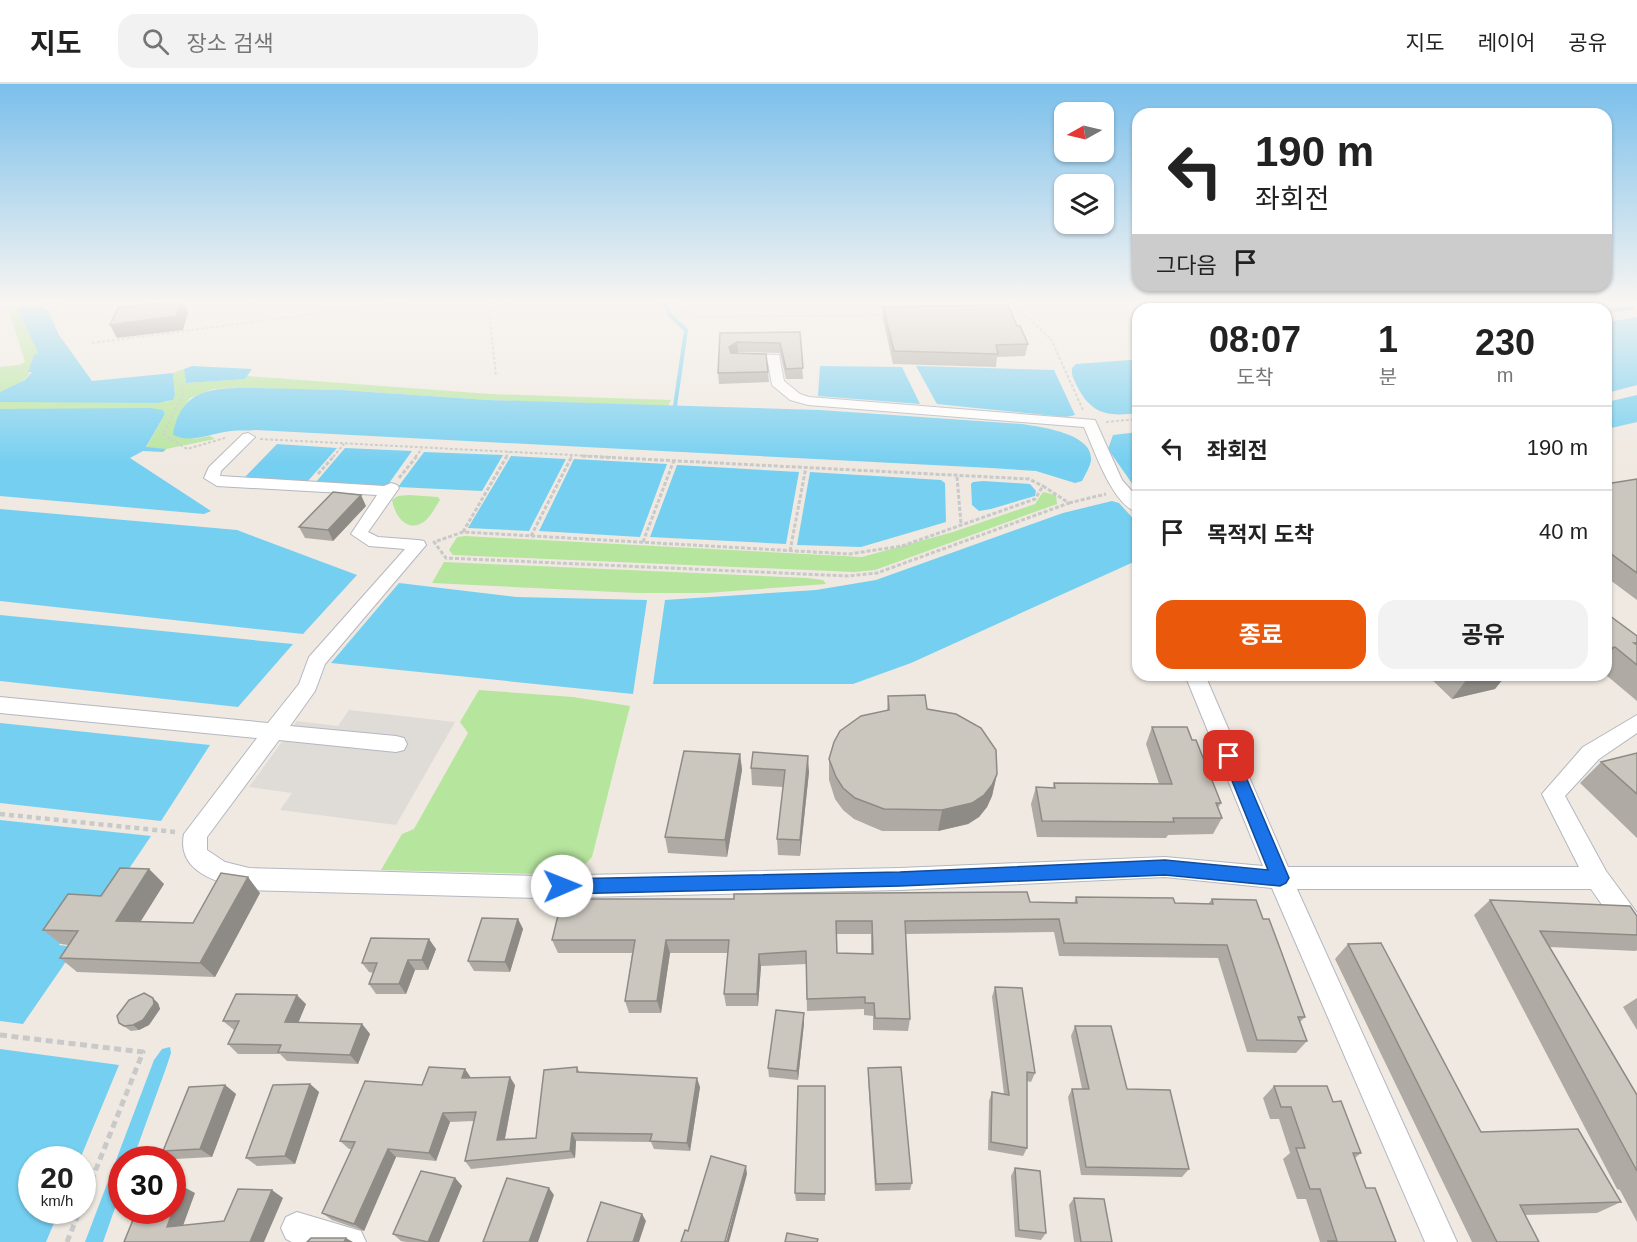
<!DOCTYPE html>
<html lang="ko">
<head>
<meta charset="utf-8">
<style>
  :root { --surface:#fff; --page:#f2f2f2; --text:#222; --muted:#767676; --line:#e0e0e0; --accent:#ea580c }
  body { margin:0; font-family:Helvetica,"Noto Sans KR",sans-serif; background:var(--page); color:var(--text); height:100vh; display:flex; flex-direction:column; font-size:22px; white-space:nowrap }
  * { box-sizing:border-box; margin:0 }
  p { font-size:20px; color:var(--muted) }
  .icon { flex:none; width:33px; height:33px; fill:none; stroke:currentColor; stroke-width:2; stroke-linecap:round; stroke-linejoin:round }
  .map { position:relative; flex:1; overflow:hidden }
  .drawer { position:absolute; left:1132px; top:219px; width:480px; height:378px; display:flex; flex-direction:column; background:var(--surface); border-radius:18px; box-shadow:0 2px 4px #0004 }
  .drawer>* { flex:none }
  .hud { position:absolute; left:1132px; top:24px; width:480px; height:183px; border-radius:18px; box-shadow:0 2px 4px #0004; background:#fff; color:var(--text); overflow:hidden }
  .needle { width:39px; rotate:262deg }
  .controls { position:absolute; left:1054px; top:18px; display:grid; gap:12px }
  .controls a { display:grid; place-items:center; width:60px; height:60px; border-radius:12px; background:var(--surface); box-shadow:0 2px 4px #0004; font-size:30px }
  .speed { position:absolute; left:18px; top:1062px; display:flex; gap:12px; font-size:30px; font-weight:700; text-align:center }
  .speed>* { display:grid; place-content:center; width:78px; height:78px; border-radius:50%; background:var(--surface); box-shadow:0 2px 4px #0004; line-height:1 }
  .speed small { font-size:15px; font-weight:400 }
  .speed .limit { border:9px solid #d22; background:#fff; color:#111 }
  .pin { position:absolute; display:grid; place-items:center; width:51px; height:51px; color:#fff; margin:-26px; border-radius:12px; box-shadow:0 3px 9px #0006 }
  .me { position:absolute; width:66px; margin:-33px; rotate:89deg; stroke-linejoin:round; filter:drop-shadow(0 0 4px #0008) }
  .turn { display:flex; align-items:center; gap:21px; height:126px; padding:0 24px; font-size:27px }
  .turn .icon { width:78px; height:78px; stroke-width:2.5 }
  .turn b { display:block; font-size:42px; line-height:51px }
  .then { display:flex; align-items:center; height:57px; padding:0 24px; background:#0003; gap:12px; font-size:22px }
  .eta { display:flex; justify-content:space-evenly; align-items:center; height:102px; text-align:center }
  .eta b { font-size:36px; font-weight:700; line-height:42px }
  .button { display:flex; gap:12px; margin-top:auto; padding:12px 24px }
  .button a { flex:1; height:69px; border-radius:18px; background:var(--accent); color:#fff; font-size:24px; font-weight:700; line-height:69px; text-align:center }
  .button a+a { background:var(--page); color:var(--text) }
  ul { padding:0; list-style:none }
  li { display:flex; align-items:center; gap:18px; height:84px; padding:0 24px; border-top:2px solid var(--line) }
  li div { flex:1 }
  li b { display:block; font-size:22px }
  li em { font-style:normal }
  header { display:flex; align-items:center; gap:36px; box-sizing:border-box; height:84px; padding:0 30px; background:var(--surface); border-bottom:2px solid var(--line) }
  header strong { font-size:28px }
  nav { display:flex; gap:33px; margin-inline-start:auto; font-size:21px }
  .search { width:420px; height:54px; background:var(--page); display:flex; align-items:center; gap:15px; box-sizing:border-box; padding:0 21px; border-radius:18px; color:var(--muted); font-size:22px }
  .map>svg:first-child { display:block }
  .green { fill:#b6e59e }
  .plaza { fill:#dfdcd8 }
  .water { fill:#75cff0 }
  .lines { fill:none; stroke-linecap:round; stroke-linejoin:round }
  .stream { stroke:#75cff0; stroke-width:4 }
  .minor-casing { stroke:#b4b7c1; stroke-width:2 }
  .path-far3 { stroke:#c9c9c9; stroke-width:2; stroke-dasharray:3 2; stroke-linecap:butt }
  .path-far2 { stroke:#c9c9c9; stroke-width:3; stroke-dasharray:4 2; stroke-linecap:butt }
  .path-far1 { stroke:#c9c9c9; stroke-width:4.5; stroke-dasharray:5 4; stroke-linecap:butt }
  .path { stroke:#c9c9c9; stroke-width:5; stroke-dasharray:7 4.5; stroke-linecap:butt }
  .minor { fill:#fff; fill-rule:evenodd }
  .wall { fill:#afaba4; fill-rule:evenodd }
  .shaded-wall { fill:#8e8b86 }
  .building { fill:#cbc7bf; stroke:#8e8b86; stroke-width:1.5; fill-rule:evenodd }
  .route { fill:#1a73e8; stroke:#114b97; stroke-width:1.5 }
</style>
</head>
<body>
<header>
<strong>지도</strong>
<div class="search"><svg class="icon" aria-label="search" viewBox="0 0 24 24"><circle cx="10" cy="10" r="6"/><path d="M15 15l6 6"/></svg>장소 검색</div>
<nav><a>지도</a><a>레이어</a><a>공유</a></nav>
</header>
<div class="map">
<svg width="1637" height="1158" viewBox="0 0 1637 1158">
  <rect width="100%" height="100%" fill="#efe9e1"/>
  <!-- green -->
  <path class="green" d="M17,224L38,269L34,271C32,296 22,299 0,308V283L19,281L25,278L9,227Z
    M184,285L186,299L245,295L247,292L490,310L671,316L668,322L488,316L341,306L234,304L213,305L190,314L183,324L173,351L195,355L210,352L215,355L166,365L146,364L165,330L163,326L0,325V318H166L173,316L175,311L173,289Z
    M1043,408L1056,411L1057,420L875,486L854,488L453,471L449,466L457,453L465,452L862,473L953,448L1035,420Z
    M409,411L438,413L440,416C436,422 431,432 425,437C408,450 395,433 392,416L398,412Z
    M444,478L807,494L823,496L826,500L706,509H636L432,499Z
    M479,606L573,613L630,622L592,773L575,791L381,786L402,750L414,745L468,649L460,638Z"/>
  <!-- plaza -->
  <path class="plaza" d="M349,626L455,638L396,741L280,726L292,709L249,703L297,637L338,642Z"/>
  <!-- water -->
  <path class="water" d="M37,222L48,226L59,251L92,297L173,289L175,311L173,316L158,319L0,318V308L25,296L32,288H28L34,271L38,269L17,224Z
    M1637,233V301L1607,309V238Z
    M1130,276L1138,278V329C1108,333 1091,330 1077,302C1074,295 1071,291 1072,284L1076,280Z
    M192,282L252,285L245,295L186,299L184,285Z
    M820,282L902,283L920,320L818,312Z
    M916,282L1054,286L1075,331L1066,333L937,320Z
    M255,304L341,306L488,316L820,326L1022,340C1040,343 1093,349 1091,376C1090,383 1085,391 1082,397L1075,399L1036,387L991,384L256,346C247,347 239,346 231,347C211,349 193,360 173,351C181,302 216,304 255,304Z
    M1637,311V338L1607,345V318Z
    M150,324L163,326L165,330L146,363L166,365L163,368L143,367L130,374L211,427L204,430L0,412V325Z
    M1138,348V408L1108,365L1113,351Z
    M277,360L337,364L307,398L244,394Z
    M345,364L412,367L387,402L316,398Z
    M424,368L503,371L482,407L398,403Z
    M511,372L566,375L529,447L468,444Z
    M574,375L667,380L640,453L539,447Z
    M677,381L799,388L786,460L650,453Z
    M810,388L941,396L945,399L946,438L861,463L797,461Z
    M983,397L1030,400L1036,407L1035,412L991,425L979,427L972,421L971,400L973,398Z
    M1112,417L1119,419L1138,440V476L911,579L853,600H653L665,516L816,506L876,496L1063,429Z
    M0,425L237,446L357,491L303,550L0,517Z
    M399,499L516,513L647,516L633,610L331,579Z
    M0,531L293,560L238,623L0,597Z
    M0,639L210,661L161,737L0,719Z
    M0,736L151,752L102,825H84L59,861L76,863L23,940L0,937Z
    M170,963L171,969L166,984L133,1075L122,1076L121,1107L103,1158H85L154,976L162,965Z
    M0,965L119,981L80,1075L32,1076V1126L59,1127L46,1158H0Z"/>
  <g class="lines">
    <!-- stream -->
    <path class="stream" d="M664,218L670,231L686,246L675,322
      M1189,218L1195,225
      M1606,227L1632,224"/>
    <defs>
      <path id="minor" d="M741,270L779,271L784,297L800,310L809,313L1095,336L1122,396L1138,414V428C1113,423 1094,365 1084,343L808,321L790,316L772,301L768,278L736,277L735,274Z
        M248,349L255,353L221,387L220,392L384,402L391,399L397,401L399,404L368,448L378,453L418,456L424,457L426,461L325,580L315,607L290,642L396,652L404,654L407,660L404,666L396,668L279,656L207,753V766L225,778L249,784L539,792L900,784L1165,773L1263,782L1185,591H1205L1288,783H1579L1542,710L1583,663L1637,631V649L1599,675L1565,712L1606,787L1637,829V862L1628,858L1591,805H1297L1457,1158H1425L1272,804L1165,793L900,806L539,814L249,806C220,799 176,789 184,750L257,654L0,629V613L268,639L299,600L309,573L405,465L369,462L351,450L377,411L217,402L204,394L209,383L243,350Z
        M297,1128L361,1147L366,1158H292L286,1155L281,1144L286,1133Z"/>
    </defs>
    <!-- minor casing -->
    <use href="#minor" class="minor-casing"/>
    <!-- path-far3 -->
    <path class="path-far3" d="M488,218L496,292
      M671,218L683,229L700,233L888,231
      M1010,218L1051,255L1083,326
      M0,225L66,218
      M1006,228H1020
      M92,259L408,218
      M182,300L183,310L163,350L187,365L225,354
      M1106,338L1138,335
      M260,355L611,373
      M333,373L344,360
      M415,373L422,365
      M506,373L509,368
      M571,373L572,371"/>
    <!-- path-far2 -->
    <path class="path-far2" d="M582,372L1029,395L1043,402
      M318,390L334,372
      M957,393L961,440
      M399,394L417,372
      M1043,402L1069,419L877,489L848,492L446,474L434,458L463,448L849,470L902,462L1035,415Z
      M1069,419L1106,410
      M463,448L507,372
      M531,452L572,372
      M643,458L674,376
      M790,467L806,383"/>
    <!-- path-far1 -->
    <path class="path-far1" d="M0,730L175,748"/>
    <!-- path -->
    <path class="path" d="M0,951L143,968L82,1120
      M67,1158L80,1126"/>
    <!-- minor -->
    <use href="#minor" class="minor"/>
  </g>
  <!-- wall -->
  <path class="wall" d="M883,223L1017,242L1028,260L1025,272L997,273L996,283L893,280L883,235Z
    M800,248L803,295H786L780,269L738,268L736,269L768,288L769,298L719,300L718,289L720,249Z
    M1637,395V516L1606,493V400Z
    M366,422L333,457L305,454L299,443Z
    M1606,529L1637,552V617L1606,591Z
    M1427,591H1506L1495,605L1452,615Z
    M888,612L927,625L997,690L992,712L987,723L979,733L968,740L938,747H882L854,735L843,726L835,715L829,696V675L887,627Z
    M1152,643L1192,656L1221,719L1218,724L1222,734L1213,750L1168,751L1166,754L1037,753L1031,720L1036,703L1053,704L1054,699L1159,700L1146,660Z
    M1637,669V754L1580,699L1601,678Z
    M740,670L742,686L727,773L668,769L665,753Z
    M751,684L809,688L800,772L778,771L777,755L783,703L752,701Z
    M149,785L164,800L141,837L193,839L260,809L215,893L77,888L60,874L68,861L61,860L43,846L101,812Z
    M1076,813L1175,819L1208,820L1212,815L1263,835L1305,933L1300,938L1307,957L1296,969L1247,968L1218,874L1059,872L1054,848L905,850L910,935L908,947L873,946V932L864,931V925L807,927L806,880L761,882L758,922H726L724,910L728,869H670L661,929H629L625,917L632,869H558L552,856L1030,818L1074,819ZM837,850H871V870L837,869Z
    M1490,816L1637,832V866L1636,867L1550,863L1637,1011V1138L1620,1106L1617,1105L1474,831Z
    M518,835L523,845L510,888L474,887L468,877Z
    M1348,860L1481,1048L1621,1118L1597,1129L1525,1131L1539,1158H1472L1335,875Z
    M436,865L428,886H415L406,910H376L369,900L373,889L369,888L362,879Z
    M995,903L1035,989L1031,998L1027,997V1064L1023,1072L988,1066L989,1017L992,1008L1004,1010L992,913Z
    M1637,914V946L1623,923Z
    M158,919L160,925L149,941L139,946L131,947L119,939Z
    M306,920L298,938L362,940L370,950L358,980L287,977L280,970H238L228,960L234,946L223,937Z
    M804,939L798,996L769,993L768,984Z
    M1075,942L1127,1005L1189,1085L1182,1093L1081,1091L1068,1013L1072,1005H1082L1071,952Z
    M577,983L580,989L700,1003L690,1067L654,1065L651,1058L576,1057L575,1074L471,1085L465,1077L474,1037L450,1038L436,1077L396,1073L364,1147L332,1136L322,1129L352,1065H349L340,1057L422,1001L465,985L471,994L515,1001L505,1055L536,1054Z
    M868,984L912,1099L910,1106L875,1107L868,993Z
    M310,1000L319,1008L295,1080L257,1082L246,1074Z
    M225,1001L236,1010L212,1073L175,1075L163,1067Z
    M825,1002V1117H796L795,1109Z
    M1274,1002L1333,1018L1361,1069L1355,1074L1366,1104L1396,1158H1320L1306,1115H1297L1283,1075L1290,1069L1279,1035H1270L1263,1014Z
    M1015,1084L1046,1149L1041,1156L1015,1153L1011,1092Z
    M455,1094L462,1102L439,1158H406L401,1157L393,1150Z
    M1074,1114L1112,1158H1074L1069,1121Z"/>
  <!-- shaded-wall -->
  <path class="shaded-wall" d="M181,218H183L188,229L183,246L117,254L110,241Z
    M737,258L738,268L730,273L729,263Z
    M361,411L366,422L333,457L328,446Z
    M1615,563L1606,573V565Z
    M1485,591H1506L1495,605L1452,615L1467,595Z
    M740,670L742,686L727,773L725,756Z
    M808,672L809,688L800,772V756Z
    M997,690L992,712L987,723L979,733L968,740L938,747L942,726Z
    M149,785L164,800L132,851L116,837Z
    M248,793L260,809L215,893L200,879Z
    M518,835L523,845L510,888L505,878Z
    M429,855L436,865L428,886L422,876Z
    M666,856L670,869L661,929L657,917Z
    M759,870L761,882L758,922L757,910Z
    M408,876L415,886L406,910L399,900Z
    M297,911L306,920L295,947L285,938Z
    M153,914L158,919L160,925L149,941L139,946L133,941Z
    M804,929V939L798,996L797,987Z
    M362,940L370,950L358,980L350,971Z
    M465,985L471,994H462Z
    M510,993L515,1001L503,1064L497,1056Z
    M697,994L700,1003L690,1067L687,1059Z
    M310,1000L319,1008L295,1080L285,1072Z
    M225,1001L236,1010L212,1073L200,1065Z
    M443,1029L450,1038L436,1077L429,1069Z
    M572,1049L576,1057L575,1074L570,1067Z
    M388,1065L396,1073L364,1147L354,1140Z
    M746,1082L747,1090L729,1158H726Z
    M455,1094L462,1102L439,1158H428Z
    M182,1102L195,1109L180,1150L167,1143Z
    M549,1104L554,1111L538,1158H529Z
    M272,1106L283,1114L264,1158H250Z
    M642,1130L646,1137L639,1158H633Z
    M346,1154L353,1158H344Z"/>
  <!-- building -->
  <path class="building" d="M169,218H181L176,232L110,241L118,224Z
    M1008,221L1017,242H1020L1028,260L996,261L998,270L894,267L883,223Z
    M800,248L803,284L786,285L780,259L737,258L729,263L731,269L766,270L768,288L718,289L720,249Z
    M1637,395V489L1606,466V400Z
    M333,408L361,411L328,446L299,443Z
    M1606,529L1637,552V559H1634L1637,561V581L1615,563L1606,565Z
    M1462,591H1485L1467,595Z
    M925,611L927,625L956,630L981,644L996,666L997,690L992,701L984,711L972,719L942,726L884,725L855,714L843,704L836,693L829,675L834,658L840,647L861,632L889,626L888,612Z
    M1152,643H1187L1192,656H1196L1221,719H1216L1222,734H1173L1174,738L1042,737L1036,703L1055,704L1054,699L1172,700Z
    M684,667L740,670L725,756L665,753Z
    M753,668L808,672L800,756L777,755L785,686L751,684Z
    M1637,669V710L1601,678Z
    M120,784L149,785L116,837L193,839L221,789L248,793L200,879L60,874L78,847L43,846L68,810L101,812Z
    M1027,808L1030,818L1077,819L1076,813L1173,814L1175,819L1213,820L1212,815L1256,816L1263,835H1269L1281,867L1305,933H1298L1307,957L1257,956L1227,861L1064,859L1059,835L905,837L910,935L875,934L874,919H865V913L807,915L806,867L759,870L757,910H724L729,856H666L657,917H625L635,856H552L562,815H734V810ZM836,837H872L873,870L837,869Z
    M1490,816L1630,822L1637,832V851L1540,847L1637,1011V1087Z
    M482,834L518,835L505,878L468,877Z
    M371,854L429,855L422,876H408L399,900H369L377,879H362Z
    M1381,859L1481,1048L1578,1045L1621,1118L1520,1121L1539,1158H1497L1348,860Z
    M995,903L1022,904L1035,989L1027,988V1064L991,1058L992,1008L1009,1011Z
    M144,909L153,914L154,920L143,936L133,941L124,942L119,939L117,932L129,916Z
    M236,910L297,911L285,938L362,940L350,971L278,968L281,961L228,960L239,937H223Z
    M776,926L804,929L797,987L768,984Z
    M1075,942H1111L1127,1005L1170,1006L1189,1085L1086,1083L1072,1005H1089Z
    M429,983L465,985L462,994L510,993L497,1056L536,1054L544,986L577,983V988L697,994L687,1059L650,1057L652,1050L572,1049L570,1067L465,1077L476,1028L443,1029L429,1069L388,1065L354,1140L322,1129L355,1058L340,1057L365,997L422,1001Z
    M901,983L912,1099L876,1100L868,984Z
    M310,1000L285,1072L246,1074L273,1001Z
    M225,1001L200,1065L163,1067L189,1003Z
    M798,1002H825V1110L795,1109Z
    M1274,1002H1327L1333,1018L1341,1017L1361,1069H1353L1366,1104H1375L1396,1158H1328V1157H1337L1320,1105H1310L1296,1064H1305L1291,1023H1281Z
    M711,1072L746,1082L725,1157L728,1158H681L685,1146L688,1147Z
    M1015,1084L1040,1087L1046,1149L1019,1146Z
    M421,1087L455,1094L428,1158L393,1150Z
    M507,1094L549,1104L529,1158H483Z
    M172,1102H182L167,1143L224,1137L238,1105L272,1106L250,1158H124L137,1126H172Z
    M1074,1114L1104,1115L1112,1158H1081Z
    M601,1118L642,1130L633,1158H587Z
    M787,1149L818,1155L817,1158H785Z
    M311,1154H346L344,1158H307Z"/>
  <!-- sky -->
  <linearGradient id="sky" x2="0" y2="1"><stop stop-color="#7abfeb"/><stop offset="0.57" stop-color="#f8f5f2"/><stop offset="1" stop-color="#f8f5f2" stop-opacity="0"/></linearGradient>
  <rect width="1637" height="380" fill="url(#sky)"/>
  <!-- route -->
  <path class="route" d="M1229,666L1235,668L1237,672L1289,794L1286,799L1280,802L1165,791L900,802L562,810L556,808L554,802L556,797L562,795L900,788L1165,776L1268,786L1222,672L1224,668Z"/>
</svg>
<div class="controls">
<a><svg class="needle" viewBox="-14 -14 28 28"><path d="M0-13l5 13h-10z" fill="#e53935"/><path d="M0 13l5-13h-10z" fill="#767676"/></svg></a>
<a><svg class="icon" aria-label="layers" viewBox="0 0 24 24"><path d="M12 4l9 5-9 5-9-5zM3 14l9 5 9-5"/></svg></a>
</div>
<div class="speed"><div>20<small>km/h</small></div><div class="limit">30</div></div>
<div class="pin" style="left:1229px;top:672px;background:#d93025"><svg class="icon" aria-label="arrive" viewBox="0 0 24 24"><path d="M6 21V4h12l-3 4 3 4H6"/></svg></div>
<svg class="me" style="left:562px;top:802px" viewBox="-20 -20 40 40"><circle r="19" fill="#fff"/><path d="M0-13L10 11 0 6-10 11z" fill="#1a73e8"/></svg>
<div class="hud">
<div class="turn"><svg class="icon" aria-label="left" viewBox="0 0 24 24"><path d="M17 20v-9H6M10 6l-5 5 5 5"/></svg><div><b>190 m</b>좌회전</div></div>
<div class="then">그다음<svg class="icon" aria-label="arrive" viewBox="0 0 24 24"><path d="M6 21V4h12l-3 4 3 4H6"/></svg></div>
</div>
<section class="drawer">
<div class="eta">
<div><b>08:07</b><p>도착</p></div>
<div><b>1</b><p>분</p></div>
<div><b>230</b><p>m</p></div>
</div>
<ul>
<li><svg class="icon" aria-label="left" viewBox="0 0 24 24"><path d="M17 20v-9H6M10 6l-5 5 5 5"/></svg><div><b>좌회전</b></div><em>190 m</em></li>
<li><svg class="icon" aria-label="arrive" viewBox="0 0 24 24"><path d="M6 21V4h12l-3 4 3 4H6"/></svg><div><b>목적지 도착</b></div><em>40 m</em></li>
</ul>
<div class="button"><a>종료</a><a>공유</a></div>
</section>
</div>
</body>
</html>
